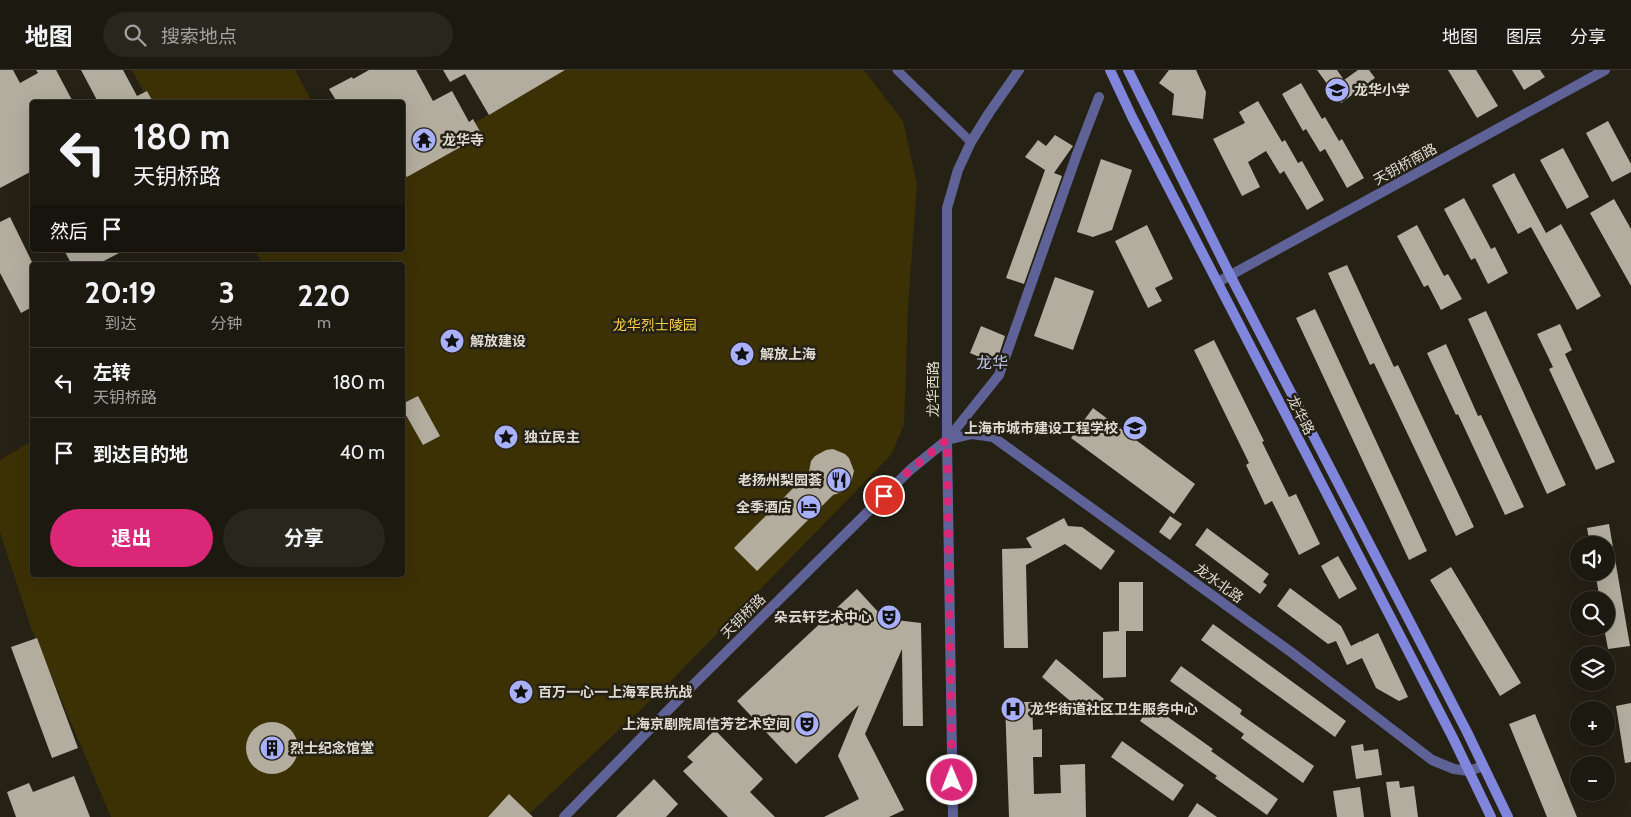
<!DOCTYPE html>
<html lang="zh">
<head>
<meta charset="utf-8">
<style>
  :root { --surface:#1c1910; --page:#29261e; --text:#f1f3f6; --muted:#a0a09f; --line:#3a3830; --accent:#db2777 }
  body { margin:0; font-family:Cabin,"Noto Sans SC",sans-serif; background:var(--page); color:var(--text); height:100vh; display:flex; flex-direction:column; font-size:19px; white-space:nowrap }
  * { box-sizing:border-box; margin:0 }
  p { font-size:16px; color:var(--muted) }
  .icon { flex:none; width:28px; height:28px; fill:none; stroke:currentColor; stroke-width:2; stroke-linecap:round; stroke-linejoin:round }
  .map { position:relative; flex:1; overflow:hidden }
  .details { position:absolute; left:30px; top:192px; width:375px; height:315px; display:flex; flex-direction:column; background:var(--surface); border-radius:5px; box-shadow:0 5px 20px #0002,0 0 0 1px var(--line) }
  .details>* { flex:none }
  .top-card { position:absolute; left:30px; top:30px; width:375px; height:152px; border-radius:5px; box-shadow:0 5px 20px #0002,0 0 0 1px var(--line); background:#1c1910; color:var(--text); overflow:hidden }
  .buttons { position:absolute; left:1570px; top:466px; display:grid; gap:10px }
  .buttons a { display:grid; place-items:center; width:45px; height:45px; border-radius:50%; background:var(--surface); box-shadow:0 5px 20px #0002,0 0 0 1px var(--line); font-size:25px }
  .pin { position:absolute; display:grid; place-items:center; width:42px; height:42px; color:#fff; margin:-21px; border:2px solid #fff; border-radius:50%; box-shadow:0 1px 5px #0007 }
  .me { position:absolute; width:55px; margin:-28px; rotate:359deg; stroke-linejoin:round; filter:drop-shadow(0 0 4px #0008) }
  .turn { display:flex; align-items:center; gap:18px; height:105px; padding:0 20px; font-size:22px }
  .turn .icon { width:65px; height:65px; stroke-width:2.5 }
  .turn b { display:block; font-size:35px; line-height:42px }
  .then { display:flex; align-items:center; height:48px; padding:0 20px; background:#0003; gap:10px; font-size:19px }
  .eta { display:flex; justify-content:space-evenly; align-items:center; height:85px; text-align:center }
  .eta b { font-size:30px; font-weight:700; line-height:35px }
  .cta { display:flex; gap:10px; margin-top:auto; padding:10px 20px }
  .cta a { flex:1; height:58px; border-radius:30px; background:var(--accent); color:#fff; font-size:20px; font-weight:700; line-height:58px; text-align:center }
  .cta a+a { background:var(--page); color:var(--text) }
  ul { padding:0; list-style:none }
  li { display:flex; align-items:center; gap:15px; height:70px; padding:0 20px; border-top:1px solid var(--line) }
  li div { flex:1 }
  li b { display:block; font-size:19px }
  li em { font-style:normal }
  header { display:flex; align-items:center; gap:30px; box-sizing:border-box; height:70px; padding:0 25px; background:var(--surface); border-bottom:1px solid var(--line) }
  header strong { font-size:24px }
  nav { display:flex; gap:28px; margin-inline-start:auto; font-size:18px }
  .search { width:350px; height:45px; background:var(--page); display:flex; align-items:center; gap:12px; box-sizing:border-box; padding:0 18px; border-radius:28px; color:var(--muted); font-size:19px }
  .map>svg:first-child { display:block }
  .green { fill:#3c3005 }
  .building { fill:#b2ad9e }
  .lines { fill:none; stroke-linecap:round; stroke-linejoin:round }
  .pedestrian { stroke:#5e6297; stroke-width:9 }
  .minor { stroke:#5e6297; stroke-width:10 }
  .tertiary { stroke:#5e6297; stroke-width:10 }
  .secondary { stroke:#8086db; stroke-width:10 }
  .route { stroke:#db2777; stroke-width:9; stroke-dasharray:0 16.2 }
  .labels { text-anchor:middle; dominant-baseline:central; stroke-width:5; stroke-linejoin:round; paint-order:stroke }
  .poi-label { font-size:14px; font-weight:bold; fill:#dedbd3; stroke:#252115; text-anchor:start }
  .street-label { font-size:14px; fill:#dedbd3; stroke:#252115 }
  .park-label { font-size:14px; fill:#f8cf46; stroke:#252115 }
  .quarter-label { font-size:16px; fill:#c3c8f3; stroke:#252115 }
</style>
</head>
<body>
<header>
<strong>地图</strong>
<div class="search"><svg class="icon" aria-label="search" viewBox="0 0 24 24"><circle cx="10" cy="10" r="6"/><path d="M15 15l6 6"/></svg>搜索地点</div>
<nav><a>地图</a><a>图层</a><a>分享</a></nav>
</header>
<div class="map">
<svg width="1631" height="747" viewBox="0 0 1631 747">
  <rect width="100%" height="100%" fill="#252115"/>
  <!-- green -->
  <path class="green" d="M132,0H295L312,32H149Z
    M564,0H864L903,51L917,114L908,237L904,355L891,385L669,613L526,747H111L31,558L0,462V390L32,371V505H402V195H263L255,180H402L403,95Z"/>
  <!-- building -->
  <path class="building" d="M0,0H13L20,13L38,3L36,0H56L73,32H32V101L0,118Z
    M81,0H123L137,26L147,21L153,32H98Z
    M369,0H416L433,31L452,21L469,52L473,49L482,65L407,107L402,98V32H337L329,19L352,7L353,9Z
    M443,0H565L489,45L465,4L450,12Z
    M1169,0H1196L1206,22L1203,49L1172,45L1174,24L1159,13Z
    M1317,0H1337L1344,10L1358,0H1369L1375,8L1341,33Z
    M1448,0H1476L1498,36L1477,48Z
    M1512,0H1540L1545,7L1524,20Z
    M1301,13L1322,49L1325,47L1339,71L1342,69L1364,108L1347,118L1325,79L1320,82L1306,59L1303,61L1282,24Z
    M1258,31L1282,72L1285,70L1298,93L1302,91L1324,130L1307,140L1284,101L1280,104L1266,81L1248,92L1260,117L1242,126L1213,69L1245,53L1239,42Z
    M1608,51L1631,94V102L1612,112L1586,63Z
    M1055,65L1073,76L1054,103L1062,106L1024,214L1006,208L1045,100L1025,87L1038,70L1046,76Z
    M1563,78L1589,127L1567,139L1540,90Z
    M1101,89L1132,100L1112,160L1093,167L1077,162Z
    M1514,103L1546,163L1561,154L1601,226L1577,240L1531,157L1518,164L1492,115Z
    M1464,128L1491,179L1495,177L1508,203L1488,214L1475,188L1471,190L1444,139Z
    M1614,129L1631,159V216L1590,143Z
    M10,147L32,192V237L21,243L0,203V152Z
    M1147,155L1173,209L1155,218L1162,231L1148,238L1115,171Z
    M1417,155L1444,206L1448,204L1462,229L1441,240L1428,215L1424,217L1397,166Z
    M64,180H125L96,195H72Z
    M1347,195L1394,297L1398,295L1474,457L1456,466L1374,293L1370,295L1328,203Z
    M1055,207L1094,221L1073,280L1034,266Z
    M1315,239L1427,481L1409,490L1296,248Z
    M1486,241L1566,415L1547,424L1468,249Z
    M1560,254L1572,280L1565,284L1615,392L1596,400L1549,299L1553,297L1537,264Z
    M981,256L1005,266L996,294L970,283Z
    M1214,270L1264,371L1262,372L1289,427L1296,424L1320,474L1299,485L1272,431L1265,435L1246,395L1249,393L1194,280Z
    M1446,274L1478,346L1481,345L1524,437L1505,445L1458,344L1456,345L1427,283Z
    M418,326L440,366L423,375L402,338V334Z
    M1093,338L1195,414L1174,444L1071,368Z
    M833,379L845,384L849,388L854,401L851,413L842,422L833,425L757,501L734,478L809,402L811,391L815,386L826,380Z
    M1170,446L1182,454L1170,470L1159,462Z
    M1064,448L1068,456L1082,457L1115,481L1101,500L1065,474L1026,495L1028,578H1004L1002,479L1032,478L1026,468Z
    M1609,454L1630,576L1608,579L1604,558H1606V530H1600L1595,502H1606V475H1590L1587,458Z
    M1207,458L1269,504L1263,512L1267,515L1260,524L1195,475Z
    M1338,486L1357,519L1339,529L1321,496Z
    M1451,497L1521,613L1500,626L1430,510Z
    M1119,512H1143V561H1126V607L1103,608V562L1119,561Z
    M1290,518L1341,556L1351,576L1361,571L1363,572L1362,571L1378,563L1408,627L1399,631L1376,618L1362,588L1347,595L1336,571L1328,574L1277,536Z
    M857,519L892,557L896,550L921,553L923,656H903L902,579L865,664L904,740L889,747H824L859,729L838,686L859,635L796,694L737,631Z
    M1213,554L1346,651L1335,667L1201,570Z
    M37,568L78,678L52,688L11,577Z
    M1056,589L1104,629L1089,647L1042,607Z
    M1181,596L1242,640L1240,644L1314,696L1303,713L1241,668L1244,664L1170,611Z
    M1005,632H1032L1033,660L1042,659V687H1033L1034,724L1061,723L1060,695L1085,694L1086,747H1009Z
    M1631,633V692L1625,693L1616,636Z
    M1151,635L1213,679L1211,681L1278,729L1267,745L1215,708L1217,706L1140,651Z
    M1535,644L1577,747H1547L1509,654Z
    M246 678a26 26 0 1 1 52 0a26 26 0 1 1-52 0Z
    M715,660L763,709L750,722L775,747H728L683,701L693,692L687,687Z
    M1122,671L1184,715L1173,731L1111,687Z
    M1363,674L1364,681L1378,679L1382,705L1356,709L1351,676Z
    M74,706L90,747H16L7,722L29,713L33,722Z
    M654,709L678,734L666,747H616Z
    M1399,711L1400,718L1414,716L1418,747H1391L1386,712Z
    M1360,717L1364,747H1337L1333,721Z
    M509,724L533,747H488Z
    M1197,733L1217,747H1188Z"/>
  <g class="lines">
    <!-- pedestrian -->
    <path class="pedestrian" d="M897,0L971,72"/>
    <!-- minor -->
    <path class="minor" d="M1218,212L1605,0
      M947,370L972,364L993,367L1291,582L1432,690L1454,699L1469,701L1483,696
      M947,370L999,305L1077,84L1099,27"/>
    <!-- tertiary -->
    <path class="tertiary" d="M564,747L686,622L910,400L947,370
      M953,747L947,370V138L958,100L971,72L989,43L1019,0"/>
    <!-- secondary -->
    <path class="secondary" d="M1110,0L1132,47L1453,668L1491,747
      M1128,0L1230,205L1467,662L1508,747"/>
  </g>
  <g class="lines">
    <!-- route -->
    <path class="route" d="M884,426L910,400L947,370L952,710"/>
  </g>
  <!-- icons -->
  <defs>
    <symbol id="school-disc" viewBox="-11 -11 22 22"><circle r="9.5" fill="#a8b0fc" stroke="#252115"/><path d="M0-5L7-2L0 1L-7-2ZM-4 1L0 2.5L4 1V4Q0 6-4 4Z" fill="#111"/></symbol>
    <symbol id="temple-disc" viewBox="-11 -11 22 22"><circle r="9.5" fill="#a8b0fc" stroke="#252115"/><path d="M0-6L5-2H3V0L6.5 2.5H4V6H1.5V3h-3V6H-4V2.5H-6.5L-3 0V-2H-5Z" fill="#111"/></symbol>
    <symbol id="sight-disc" viewBox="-11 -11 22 22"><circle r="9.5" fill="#a8b0fc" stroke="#252115"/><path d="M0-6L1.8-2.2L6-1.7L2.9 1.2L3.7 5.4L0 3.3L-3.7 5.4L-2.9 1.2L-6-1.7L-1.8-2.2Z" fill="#111"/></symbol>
    <symbol id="restaurant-disc" viewBox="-11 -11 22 22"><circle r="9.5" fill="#a8b0fc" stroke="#252115"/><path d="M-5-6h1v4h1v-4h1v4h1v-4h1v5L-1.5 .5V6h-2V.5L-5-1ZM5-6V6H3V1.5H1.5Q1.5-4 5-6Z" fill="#111"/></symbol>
    <symbol id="hotel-disc" viewBox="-11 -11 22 22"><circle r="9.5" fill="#a8b0fc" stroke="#252115"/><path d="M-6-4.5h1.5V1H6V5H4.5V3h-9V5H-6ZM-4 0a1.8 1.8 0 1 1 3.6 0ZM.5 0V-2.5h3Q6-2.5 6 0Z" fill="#111"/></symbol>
    <symbol id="theatre-disc" viewBox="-11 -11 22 22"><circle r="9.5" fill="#a8b0fc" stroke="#252115"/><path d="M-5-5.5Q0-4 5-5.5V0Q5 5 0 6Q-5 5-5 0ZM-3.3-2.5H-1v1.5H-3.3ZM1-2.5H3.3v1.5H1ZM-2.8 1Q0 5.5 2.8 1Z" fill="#111"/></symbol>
    <symbol id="hospital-disc" viewBox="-11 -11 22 22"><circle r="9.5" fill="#a8b0fc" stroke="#252115"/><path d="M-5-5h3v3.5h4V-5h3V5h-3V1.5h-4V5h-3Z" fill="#111"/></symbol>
    <symbol id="building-disc" viewBox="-11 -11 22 22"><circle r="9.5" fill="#a8b0fc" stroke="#252115"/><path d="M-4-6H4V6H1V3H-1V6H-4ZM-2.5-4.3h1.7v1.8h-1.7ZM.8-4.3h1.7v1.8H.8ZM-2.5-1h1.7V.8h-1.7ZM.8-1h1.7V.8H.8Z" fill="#111"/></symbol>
  </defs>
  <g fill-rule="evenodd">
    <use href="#school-disc" x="1323" y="6" width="28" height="28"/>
    <use href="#temple-disc" x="410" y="56" width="28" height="28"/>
    <use href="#sight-disc" x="438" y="257" width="28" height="28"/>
    <use href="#sight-disc" x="728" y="270" width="28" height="28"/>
    <use href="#school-disc" x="1121" y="344" width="28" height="28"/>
    <use href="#sight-disc" x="492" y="353" width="28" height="28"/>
    <use href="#restaurant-disc" x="825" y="396" width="28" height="28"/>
    <use href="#hotel-disc" x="795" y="423" width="28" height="28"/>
    <use href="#theatre-disc" x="875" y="533" width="28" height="28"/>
    <use href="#sight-disc" x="507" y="608" width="28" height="28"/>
    <use href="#hospital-disc" x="999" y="625" width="28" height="28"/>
    <use href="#theatre-disc" x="793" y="640" width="28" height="28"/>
    <use href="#building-disc" x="258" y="664" width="28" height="28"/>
  </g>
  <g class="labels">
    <!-- poi labels -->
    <g class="poi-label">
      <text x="1354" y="20">龙华小学</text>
      <text x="442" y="70">龙华寺</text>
      <text x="470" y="271">解放建设</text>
      <text x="760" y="284">解放上海</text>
      <text x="1118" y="358" text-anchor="end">上海市城市建设工程学校</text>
      <text x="524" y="367">独立民主</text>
      <text x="822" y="410" text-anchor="end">老扬州梨园荟</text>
      <text x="792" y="437" text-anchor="end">全季酒店</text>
      <text x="872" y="547" text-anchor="end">朵云轩艺术中心</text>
      <text x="538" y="622">百万一心一上海军民抗战</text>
      <text x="1030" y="639">龙华街道社区卫生服务中心</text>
      <text x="790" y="654" text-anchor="end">上海京剧院周信芳艺术空间</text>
      <text x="290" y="678">烈士纪念馆堂</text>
    </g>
    <!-- street labels -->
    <g class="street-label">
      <text transform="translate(1405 94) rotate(-29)">天钥桥南路</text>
      <text transform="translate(933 319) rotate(-90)">龙华西路</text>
      <text transform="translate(1301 345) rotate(63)">龙华路</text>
      <text transform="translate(1219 513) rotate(36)">龙水北路</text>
      <text transform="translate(743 546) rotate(-45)">天钥桥路</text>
    </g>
    <!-- park labels -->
    <g class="park-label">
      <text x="655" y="255">龙华烈士陵园</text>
    </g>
    <!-- quarter labels -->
    <g class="quarter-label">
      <text x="992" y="292">龙华</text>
    </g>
  </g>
</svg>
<div class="buttons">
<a><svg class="icon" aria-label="sound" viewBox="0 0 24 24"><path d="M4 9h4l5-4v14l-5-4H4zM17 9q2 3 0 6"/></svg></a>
<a><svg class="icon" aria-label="search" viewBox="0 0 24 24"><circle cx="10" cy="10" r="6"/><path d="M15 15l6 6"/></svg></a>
<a><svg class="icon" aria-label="layers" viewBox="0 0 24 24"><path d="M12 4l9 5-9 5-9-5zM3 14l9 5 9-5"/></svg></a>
<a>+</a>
<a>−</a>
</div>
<div class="pin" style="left:884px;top:426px;background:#d93025"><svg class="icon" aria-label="arrive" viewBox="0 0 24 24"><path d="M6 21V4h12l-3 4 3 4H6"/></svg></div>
<svg class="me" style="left:952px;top:710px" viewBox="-20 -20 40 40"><circle r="17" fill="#db2777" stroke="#fff" stroke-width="3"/><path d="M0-11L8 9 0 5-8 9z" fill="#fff"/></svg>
<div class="top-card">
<div class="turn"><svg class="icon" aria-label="left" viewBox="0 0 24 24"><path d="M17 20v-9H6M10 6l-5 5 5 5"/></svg><div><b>180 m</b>天钥桥路</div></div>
<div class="then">然后<svg class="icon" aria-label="arrive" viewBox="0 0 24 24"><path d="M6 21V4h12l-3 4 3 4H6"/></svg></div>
</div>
<section class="details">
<div class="eta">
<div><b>20:19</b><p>到达</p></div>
<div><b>3</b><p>分钟</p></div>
<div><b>220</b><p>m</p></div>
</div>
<ul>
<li><svg class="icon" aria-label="left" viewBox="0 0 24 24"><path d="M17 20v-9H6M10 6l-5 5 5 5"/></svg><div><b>左转</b><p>天钥桥路</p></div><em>180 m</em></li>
<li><svg class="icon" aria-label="arrive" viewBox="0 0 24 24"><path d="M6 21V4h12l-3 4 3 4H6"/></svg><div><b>到达目的地</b></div><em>40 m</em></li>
</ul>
<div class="cta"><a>退出</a><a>分享</a></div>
</section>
</div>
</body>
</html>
